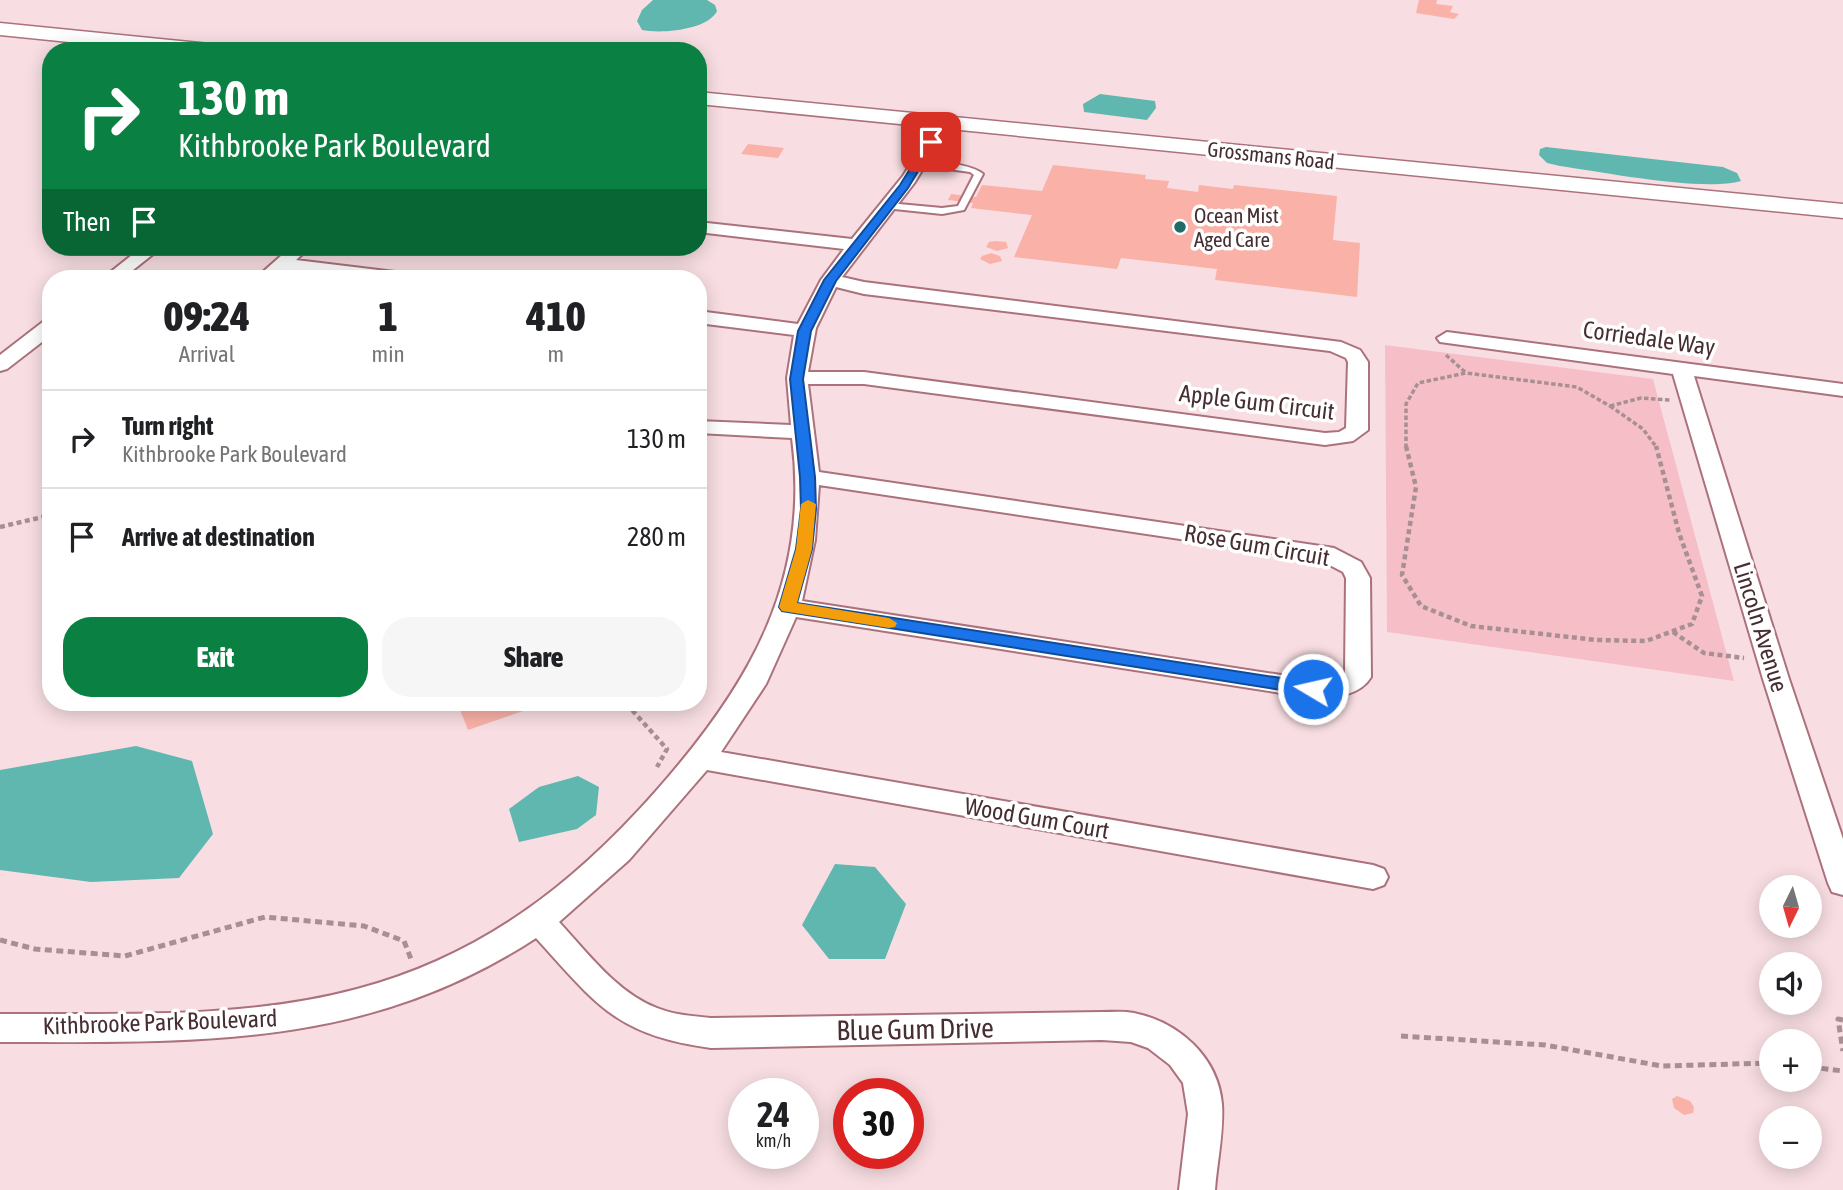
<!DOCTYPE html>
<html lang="en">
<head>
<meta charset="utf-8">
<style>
  :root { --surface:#fff; --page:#f6f6f6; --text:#202124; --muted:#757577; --line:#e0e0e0; --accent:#0b8043 }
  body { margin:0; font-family:"Asap Condensed",sans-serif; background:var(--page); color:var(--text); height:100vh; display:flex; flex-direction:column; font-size:26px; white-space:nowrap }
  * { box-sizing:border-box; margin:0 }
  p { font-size:23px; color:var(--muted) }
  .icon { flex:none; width:38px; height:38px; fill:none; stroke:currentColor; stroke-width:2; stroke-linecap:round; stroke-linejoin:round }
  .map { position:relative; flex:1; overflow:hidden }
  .drawer { position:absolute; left:42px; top:270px; width:665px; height:441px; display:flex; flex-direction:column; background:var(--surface); border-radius:28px; box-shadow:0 4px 18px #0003 }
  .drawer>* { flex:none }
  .hud { position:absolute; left:42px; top:42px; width:665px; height:214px; border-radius:28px; box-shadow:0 4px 18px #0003; background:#0b8043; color:#fff; overflow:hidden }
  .needle { width:46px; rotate:185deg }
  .tools { position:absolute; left:1759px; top:875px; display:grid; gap:14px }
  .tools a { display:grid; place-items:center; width:63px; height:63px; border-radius:50%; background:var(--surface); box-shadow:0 4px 18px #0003; font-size:35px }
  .speed { position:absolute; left:728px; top:1078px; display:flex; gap:14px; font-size:35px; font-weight:700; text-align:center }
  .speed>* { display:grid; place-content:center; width:91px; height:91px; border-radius:50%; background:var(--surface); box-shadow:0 4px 18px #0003; line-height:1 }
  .speed small { font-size:18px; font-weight:400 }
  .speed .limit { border:10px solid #d22; background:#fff; color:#111 }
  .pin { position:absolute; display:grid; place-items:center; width:60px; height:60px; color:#fff; margin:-30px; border-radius:14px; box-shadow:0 4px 10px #0006 }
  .me { position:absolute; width:77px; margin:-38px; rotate:279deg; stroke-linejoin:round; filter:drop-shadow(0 0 5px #0008) }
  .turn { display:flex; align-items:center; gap:24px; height:147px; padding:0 21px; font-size:32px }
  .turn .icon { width:91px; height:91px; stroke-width:2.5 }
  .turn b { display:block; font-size:49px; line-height:60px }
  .then { display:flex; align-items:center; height:66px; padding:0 21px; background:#0003; gap:14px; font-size:26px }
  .eta { display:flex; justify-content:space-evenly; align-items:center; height:119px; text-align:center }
  .eta b { font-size:42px; font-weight:800; line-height:49px }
  .button { display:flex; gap:14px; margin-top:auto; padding:14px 21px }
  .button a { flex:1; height:80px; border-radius:28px; background:var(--accent); color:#fff; font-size:28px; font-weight:800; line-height:80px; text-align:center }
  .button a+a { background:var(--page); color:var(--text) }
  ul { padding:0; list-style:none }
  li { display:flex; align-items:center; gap:21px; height:98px; padding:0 21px; border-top:2px solid var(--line) }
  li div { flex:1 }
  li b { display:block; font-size:26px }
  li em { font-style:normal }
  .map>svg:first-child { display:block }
  .green { fill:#f6bfc8 }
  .water { fill:#60b7af }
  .building { fill:#f9b1a8 }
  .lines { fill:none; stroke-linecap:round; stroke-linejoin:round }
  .lane-casing { stroke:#ab727c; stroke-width:4 }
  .street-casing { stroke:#ab727c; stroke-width:4 }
  .secondary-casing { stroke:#ab727c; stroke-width:3 }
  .path-far2 { stroke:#a88f93; stroke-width:3.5; stroke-dasharray:4.5 2.5; stroke-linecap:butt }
  .path-far1 { stroke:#a88f93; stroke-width:4.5; stroke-dasharray:5 3.5; stroke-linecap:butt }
  .path { stroke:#a88f93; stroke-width:5; stroke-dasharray:7 4.5; stroke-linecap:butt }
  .lane { fill:#fff; fill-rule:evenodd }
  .street { fill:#fff; fill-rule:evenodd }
  .secondary { fill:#fff; fill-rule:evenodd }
  .route { fill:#1a73e8; stroke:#114b97; stroke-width:2 }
  .slow { fill:#f59e0b }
  .poi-dot { fill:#226c66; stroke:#fff; stroke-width:2.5 }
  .labels { text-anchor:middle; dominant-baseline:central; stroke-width:7; stroke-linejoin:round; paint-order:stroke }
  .far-street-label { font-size:21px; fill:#462e32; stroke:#fff }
  .far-poi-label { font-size:21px; fill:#462e32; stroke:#fff; text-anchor:start }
  .street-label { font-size:24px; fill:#462e32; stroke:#fff }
  .near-street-label { font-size:28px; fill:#462e32; stroke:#fff }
</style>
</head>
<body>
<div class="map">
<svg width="1843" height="1190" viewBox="0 0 1843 1190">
  <rect width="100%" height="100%" fill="#f8dee2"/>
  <!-- green -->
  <path class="green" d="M1385,345L1653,379L1734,681L1387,632Z"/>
  <!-- water -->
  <path class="water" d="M653,0H707L715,5L717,11C708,30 661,34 642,30L637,21L642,10Z
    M1100,94L1155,101L1156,108L1147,120L1084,112L1083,104Z
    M1546,147L1723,167L1737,173L1741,181C1704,192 1602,172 1560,166L1547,163L1539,155L1540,149Z
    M136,746L192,761L213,834L179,878L91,882L0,870V770Z
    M578,776L599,787L596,815L577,829L519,842L509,809L539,787Z
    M835,864L875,867L906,904L885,959H829L802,925Z"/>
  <!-- building -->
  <path class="building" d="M1419,0H1437L1436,4L1453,6L1450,12L1459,14L1454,19L1416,13Z
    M748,144L784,148L778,158L741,154Z
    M1053,165L1146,175L1145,179L1169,181L1167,188L1198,192L1199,185L1233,189L1234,185L1337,196L1333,240L1360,243L1357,297L1215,280L1217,269L1121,258L1117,269L1014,257L1032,215L971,208L973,203L948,200L951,194L976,197L982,185L1042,191Z
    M995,241L1006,242L1008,248L997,251L986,247L989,242Z
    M991,253L1000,256L1002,261L990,264L980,259L982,256Z
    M457,702H549L468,730Z
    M1677,1096L1690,1101L1694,1107L1693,1113L1684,1115L1674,1108L1672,1099Z"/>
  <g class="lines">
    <defs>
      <path id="lane" d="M916,161C932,160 971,164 983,174L964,210L942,214L885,208L884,206L888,203L942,208L958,206L974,175L970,172L919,165H916Z"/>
      <path id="street" d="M943,117L951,122L915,182L842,277L864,282L1341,342L1360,350L1368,362V430L1353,441L1325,445L864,384H808L819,472L1334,548L1361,562L1370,578L1371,677C1360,696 1333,698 1313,698L796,617L766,684L721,752L1373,865L1384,869L1388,877L1384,885L1373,889L707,770L629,860L559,922C587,952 617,993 657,1008C674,1015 693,1016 711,1018L1102,1012C1113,1012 1124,1011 1134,1013C1179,1022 1218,1057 1222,1104C1224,1132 1217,1162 1215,1190H1179L1188,1114L1183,1083L1170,1065L1148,1048L1131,1042L1102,1040L711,1048C616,1035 597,1005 536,938C365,1050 194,1042 0,1042V1014C119,1013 241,1020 357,989C481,956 572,886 656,791C748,687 811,582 792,438L698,433V421L791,425L787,378L794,335L698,323V311L798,324L821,280L844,249L698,232V222L852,239L903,176L938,119ZM836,287L864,294L1330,351L1346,358L1348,362L1346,428L1339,432L1325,433L864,372H808L816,328ZM819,485L1320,560L1343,572L1346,578L1345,673L1335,678L1313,680L802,601L815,540Z
        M142,247H162L123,278H103Z
        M291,247H310L296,260L395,272L404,278H353L285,270L276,278H256Z
        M51,319V335L7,369L0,371V355L44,321Z
        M1447,332L1843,384V396L1694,376L1789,679L1843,839V895L1832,892L1828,883L1763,679L1673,374L1440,342L1437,338Z"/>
      <path id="secondary" d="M0,23L220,45L230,51H158L0,35Z
        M698,92L1843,204V218L698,104Z"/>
    </defs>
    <!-- lane casing -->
    <use href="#lane" class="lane-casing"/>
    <!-- street casing -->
    <use href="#street" class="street-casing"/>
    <!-- secondary casing -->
    <use href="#secondary" class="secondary-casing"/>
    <!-- path-far2 -->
    <path class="path-far2" d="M1446,355L1465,372
      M1610,406L1643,429L1657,448
      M1610,406L1641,398L1670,400
      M1406,448V404L1418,383L1466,373L1577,387L1610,406"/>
    <!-- path-far1 -->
    <path class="path-far1" d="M1406,446L1416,487L1402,575L1421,606L1471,626L1596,640L1646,641L1692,624L1702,596L1679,533L1656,446
      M0,527L51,515
      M1673,632L1704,653L1744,658
      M631,702L632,710L667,749L657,767"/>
    <!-- path -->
    <path class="path" d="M0,940L35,949L125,956L265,917L364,926L404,941L411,959
      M1843,1020L1838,1019L1843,1051
      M1401,1036L1545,1045L1662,1066L1771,1063
      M1810,1067L1843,1071"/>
    <!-- lane -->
    <use href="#lane" class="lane"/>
    <!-- street -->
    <use href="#street" class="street"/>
    <!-- secondary -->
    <use href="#secondary" class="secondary"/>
  </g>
  <!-- route -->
  <path class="route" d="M928,140L936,142L908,188L836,281L811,331L803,379L815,477L816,509L812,549L797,603L1313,683L1321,689L1319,693L1313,695L782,611L779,607L796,549L801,509L800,477L790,379L798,331L824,280L900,185Z"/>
  <!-- slow -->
  <path class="slow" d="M808,500L816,504L812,549L797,603L889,618L897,623L895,627L889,628L782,611L779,607L796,549L801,504Z"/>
  <!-- markers -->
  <circle class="poi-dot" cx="1180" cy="227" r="7"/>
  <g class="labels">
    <!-- far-street labels -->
    <g class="far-street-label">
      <text transform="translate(1271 155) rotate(6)">Grossmans Road</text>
    </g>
    <!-- far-poi labels -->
    <g class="far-poi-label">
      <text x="1194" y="215">Ocean Mist<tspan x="1194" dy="24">Aged Care</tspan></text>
    </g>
    <!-- street labels -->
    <g class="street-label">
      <text transform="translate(1649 338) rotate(8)">Corriedale Way</text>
      <text transform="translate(1257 402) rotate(7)">Apple Gum Circuit</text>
      <text transform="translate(1257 545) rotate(10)">Rose Gum Circuit</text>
      <text transform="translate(1761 627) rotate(73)">Lincoln Avenue</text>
      <text transform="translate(1037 818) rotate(10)">Wood Gum Court</text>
      <text transform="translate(160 1022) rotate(-2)">Kithbrooke Park Boulevard</text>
    </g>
    <!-- near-street labels -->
    <g class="near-street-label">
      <text transform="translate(915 1029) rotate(-1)">Blue Gum Drive</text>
    </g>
  </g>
</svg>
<div class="tools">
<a><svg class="needle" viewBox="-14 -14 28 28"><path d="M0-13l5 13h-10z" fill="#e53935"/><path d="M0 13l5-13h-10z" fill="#757577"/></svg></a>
<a><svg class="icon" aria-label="sound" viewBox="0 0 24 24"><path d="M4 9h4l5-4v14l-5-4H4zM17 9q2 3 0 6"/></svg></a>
<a>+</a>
<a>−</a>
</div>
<div class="speed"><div>24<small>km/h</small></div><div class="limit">30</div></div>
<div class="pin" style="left:931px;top:142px;background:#d93025"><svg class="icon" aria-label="arrive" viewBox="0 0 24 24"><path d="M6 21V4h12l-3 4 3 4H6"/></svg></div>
<svg class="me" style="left:1313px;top:689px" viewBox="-20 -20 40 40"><circle r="17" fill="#1a73e8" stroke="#fff" stroke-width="3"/><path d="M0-11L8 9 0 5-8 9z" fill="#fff"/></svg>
<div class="hud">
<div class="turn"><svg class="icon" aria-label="right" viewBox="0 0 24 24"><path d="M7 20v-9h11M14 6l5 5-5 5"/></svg><div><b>130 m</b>Kithbrooke Park Boulevard</div></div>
<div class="then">Then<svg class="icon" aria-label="arrive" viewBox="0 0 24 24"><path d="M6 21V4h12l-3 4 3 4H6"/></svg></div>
</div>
<section class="drawer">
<div class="eta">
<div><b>09:24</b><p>Arrival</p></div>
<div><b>1</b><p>min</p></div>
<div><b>410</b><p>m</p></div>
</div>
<ul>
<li><svg class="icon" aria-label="right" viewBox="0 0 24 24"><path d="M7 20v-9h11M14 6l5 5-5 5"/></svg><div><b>Turn right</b><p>Kithbrooke Park Boulevard</p></div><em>130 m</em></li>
<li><svg class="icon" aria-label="arrive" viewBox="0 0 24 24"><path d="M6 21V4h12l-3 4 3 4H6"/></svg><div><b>Arrive at destination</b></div><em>280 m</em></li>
</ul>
<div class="button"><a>Exit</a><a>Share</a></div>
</section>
</div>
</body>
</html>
